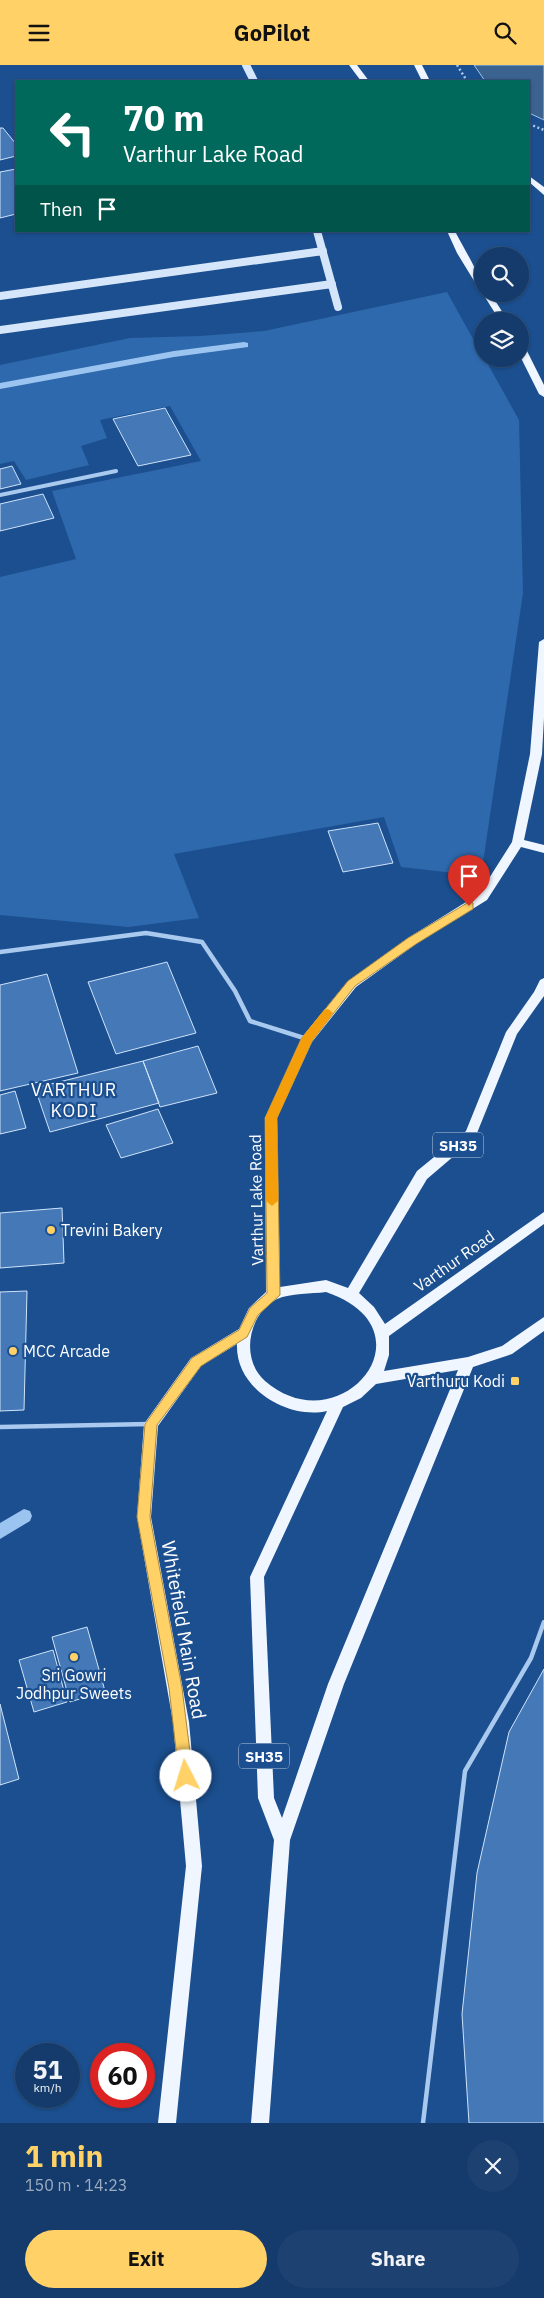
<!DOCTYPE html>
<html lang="en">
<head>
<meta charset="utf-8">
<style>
  :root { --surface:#143b6b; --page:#1d4271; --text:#f1f3f6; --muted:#9dadc1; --line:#33557e; --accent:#ffd166 }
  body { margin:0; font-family:"IBM Plex Sans",sans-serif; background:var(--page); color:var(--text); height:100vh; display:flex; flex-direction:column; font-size:19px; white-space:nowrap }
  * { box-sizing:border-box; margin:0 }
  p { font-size:16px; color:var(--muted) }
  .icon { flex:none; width:28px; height:28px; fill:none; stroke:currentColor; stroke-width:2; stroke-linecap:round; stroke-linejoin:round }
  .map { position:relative; height:2058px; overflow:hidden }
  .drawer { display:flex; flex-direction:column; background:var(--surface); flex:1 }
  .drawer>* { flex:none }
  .banner { position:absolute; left:15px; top:15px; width:515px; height:152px; border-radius:0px; box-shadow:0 1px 4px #0004,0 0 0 1px var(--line); background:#00695c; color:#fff; overflow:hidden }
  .tools { position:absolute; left:474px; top:182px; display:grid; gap:10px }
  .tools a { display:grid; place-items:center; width:55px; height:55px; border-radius:50%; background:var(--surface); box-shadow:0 1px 4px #0004,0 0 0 1px var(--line); font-size:25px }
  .speed { position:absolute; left:15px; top:1978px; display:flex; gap:10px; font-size:25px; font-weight:700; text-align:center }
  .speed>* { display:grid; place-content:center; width:65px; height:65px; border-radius:50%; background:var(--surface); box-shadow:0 1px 4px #0004,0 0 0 1px var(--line); line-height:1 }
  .speed small { font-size:12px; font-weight:400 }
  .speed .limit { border:8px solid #d22; background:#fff; color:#111 }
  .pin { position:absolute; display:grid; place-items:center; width:42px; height:42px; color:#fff; margin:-51px -21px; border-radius:50% 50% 50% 0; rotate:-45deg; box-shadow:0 0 5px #0007 }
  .pin .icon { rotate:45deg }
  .me { position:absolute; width:55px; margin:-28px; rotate:355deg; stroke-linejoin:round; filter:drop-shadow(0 0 4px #0008) }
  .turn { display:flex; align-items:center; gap:18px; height:105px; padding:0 25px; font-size:22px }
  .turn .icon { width:65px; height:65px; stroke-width:2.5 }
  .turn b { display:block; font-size:35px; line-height:42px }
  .then { display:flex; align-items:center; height:48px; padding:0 25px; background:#0003; gap:10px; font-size:19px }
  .round { display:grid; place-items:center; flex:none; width:52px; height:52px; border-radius:26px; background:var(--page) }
  .headline { display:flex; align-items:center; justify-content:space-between; height:85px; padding:0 25px }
  h1 { font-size:30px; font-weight:700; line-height:38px; color:var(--accent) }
  .primary-button { display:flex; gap:10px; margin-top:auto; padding:10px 25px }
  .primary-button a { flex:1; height:58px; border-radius:30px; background:var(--accent); color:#111; font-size:20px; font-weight:700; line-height:58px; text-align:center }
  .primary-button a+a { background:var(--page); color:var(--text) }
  header { display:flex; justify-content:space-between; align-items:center; height:65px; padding:0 25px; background:var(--accent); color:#111; font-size:22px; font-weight:700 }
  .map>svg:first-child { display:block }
  .green { fill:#2e69ad }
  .water { fill:#3c6290; stroke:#9cc4f0 }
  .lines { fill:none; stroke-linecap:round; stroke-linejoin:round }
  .stream { fill:#9cc4f0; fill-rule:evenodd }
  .building { fill:#4478b7; stroke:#cfe3fa }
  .path { stroke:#a9c9ee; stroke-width:2.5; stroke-dasharray:2 2.5; stroke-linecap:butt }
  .lane { stroke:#a9c9ee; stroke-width:4.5 }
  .street-far1 { stroke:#a9c9ee; stroke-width:4 }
  .street { stroke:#a9c9ee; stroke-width:4.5 }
  .secondary { stroke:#d6e6fa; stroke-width:8 }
  .primary { fill:#f0f6ff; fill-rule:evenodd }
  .route { fill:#ffd166; stroke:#a68842 }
  .slow { fill:#f59e0b }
  .poi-dot { fill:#ffd166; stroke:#1b4f8f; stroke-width:2 }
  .labels { text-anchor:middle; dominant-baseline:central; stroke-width:4.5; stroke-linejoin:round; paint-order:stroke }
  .shield { fill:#1b4f8f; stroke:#bbcadd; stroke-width:1 }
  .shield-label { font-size:15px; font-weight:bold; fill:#fff }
  .street-label { font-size:16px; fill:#fff; stroke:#1b4f8f }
  .poi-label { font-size:16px; fill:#fff; stroke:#1b4f8f; text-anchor:start }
  .neighbourhood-label { font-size:18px; letter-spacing:1px; fill:#fff; stroke:#1b4f8f }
  .near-street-label { font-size:19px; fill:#fff; stroke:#1b4f8f }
</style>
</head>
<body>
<header><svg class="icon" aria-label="menu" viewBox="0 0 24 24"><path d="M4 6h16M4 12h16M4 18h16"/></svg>GoPilot<svg class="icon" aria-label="search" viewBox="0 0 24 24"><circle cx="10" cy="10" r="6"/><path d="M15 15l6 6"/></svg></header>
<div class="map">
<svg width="544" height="2058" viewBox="0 0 544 2058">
  <rect width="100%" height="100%" fill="#1b4f8f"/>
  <!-- green -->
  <path class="green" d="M447,227L482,290V294H485L519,355L523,528L481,811L401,802L384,752L174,789L199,853L128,862L0,850V512L76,494L52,426L201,396L170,341L100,355L107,373L81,381L89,400L26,415L14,396L0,399V300L130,273L200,271L264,266Z"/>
  <!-- water -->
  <path class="water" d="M474,0H544V55L529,48V16H485Z"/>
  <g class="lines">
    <!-- stream -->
    <path class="stream" d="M244,277L248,278V282L174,292L0,324V318L174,286Z
      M24,1444L30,1446L32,1451L30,1456L0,1474V1458Z"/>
  </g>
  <!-- building -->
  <path class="building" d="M0,63H3L16,79V91L0,95Z
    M16,104V149L0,153V107Z
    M165,343L191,390L138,401L113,354Z
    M12,401L21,419L0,424V404Z
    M43,429L54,453L0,466V439Z
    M378,758L393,798L343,807L328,766Z
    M167,897L196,968L116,989L88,917Z
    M47,909L78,1008L0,1026V920Z
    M198,981L217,1028L160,1042L143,996Z
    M143,996L159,1038L50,1067L35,1023Z
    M15,1026L26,1063L0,1069V1030Z
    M158,1044L173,1078L121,1093L106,1060Z
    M62,1143L64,1198L0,1203V1148Z
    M27,1226L24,1345L0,1346V1227Z
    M87,1562L105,1626L70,1637L52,1572Z
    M53,1585L67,1637L34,1647L19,1595Z
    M544,1604V2058H469L462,1949L477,1808L509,1667Z
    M0,1639L19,1714L0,1720Z"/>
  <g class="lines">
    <!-- path -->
    <path class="path" d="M457,0L467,16
      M529,59L544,65"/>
    <!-- lane -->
    <path class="lane" d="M0,1362L149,1359
      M423,2058L465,1706L531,1593L544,1557"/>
    <!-- street-far1 -->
    <path class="street-far1" d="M0,430L116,406"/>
    <!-- street -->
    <path class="street" d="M0,887L146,868L202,877L235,926L250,956L307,974"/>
    <!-- secondary -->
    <path class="secondary" d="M246,0L254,16
      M317,166L338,242
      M0,231L323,186
      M0,265L332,219"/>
    <!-- primary -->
    <path class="primary" d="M349,0H357L369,16H361Z
      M414,0H422L430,16H422Z
      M529,111L544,122V130L529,117Z
      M447,166H455C462,181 482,211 482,225L479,224L457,188Z
      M483,229H491L508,256H500Z
      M520,279L525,282L544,320V332L539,329L520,291Z
      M544,574V653L542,689L524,775L544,780V788L521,782L487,835L416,879L356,922L312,977L277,1053L280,1222L326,1215L348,1223L417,1106L466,1066L506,967L534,927L540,915L544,913V931L517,969L475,1073L427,1114L359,1228L374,1242L385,1259L544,1147V1159L389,1271V1290L384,1306L468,1292L502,1281L544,1252V1266L512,1289L473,1302L344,1619L290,1775L269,2058H251L274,1775L258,1733L250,1512L327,1346C287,1355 235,1323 237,1279L201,1301L158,1361L151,1452L189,1657L202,1801L176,2058H158L186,1801L173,1657L137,1452L144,1359L191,1293L239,1264L249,1243L266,1227L265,1053L303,971L348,916L408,873L479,829L512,777L530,689L539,577ZM326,1227C437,1265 340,1381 265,1316C240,1294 248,1249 277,1234C291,1228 311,1229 326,1227ZM458,1305L328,1619L282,1753L274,1733L264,1512L343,1342L361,1333L376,1319Z"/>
  </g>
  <!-- route -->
  <path class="route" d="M469,837L473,838V844L416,879L355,921L312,976L277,1053L280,1230L258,1250L247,1272L201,1301L157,1360L150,1452L182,1623L193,1711L191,1716L186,1718L181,1716L179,1711L169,1623L137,1452L145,1359L192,1293L239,1265L250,1243L267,1228L265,1053L301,974L348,916L408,873Z"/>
  <!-- slow -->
  <path class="slow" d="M328,944L333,948L312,976L277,1053L278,1136L272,1141L266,1136L265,1053L303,971L324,945Z"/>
  <!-- markers -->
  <g class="poi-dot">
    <circle cx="51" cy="1165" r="5"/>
    <circle cx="13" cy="1286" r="5"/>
    <rect x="510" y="1311" width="10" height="10" rx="2.5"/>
    <circle cx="74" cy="1592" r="5"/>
  </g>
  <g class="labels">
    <!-- shield labels -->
    <g class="shield">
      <rect x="433" y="1067.5" width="50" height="25" rx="4"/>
      <rect x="239" y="1678.5" width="50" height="25" rx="4"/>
    </g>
    <g class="shield-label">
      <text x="458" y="1080">SH35</text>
      <text x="264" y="1691">SH35</text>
    </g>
    <!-- street labels -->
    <g class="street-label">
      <text transform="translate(256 1135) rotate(-91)">Varthur Lake Road</text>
      <text transform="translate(454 1196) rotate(-35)">Varthur Road</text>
    </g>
    <!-- poi labels -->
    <g class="poi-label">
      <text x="61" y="1165">Trevini Bakery</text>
      <text x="23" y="1286">MCC Arcade</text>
      <text x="505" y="1316" text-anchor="end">Varthuru Kodi</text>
      <text x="74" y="1610" text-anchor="middle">Sri Gowri<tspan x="74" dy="18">Jodhpur Sweets</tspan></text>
    </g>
    <!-- neighbourhood labels -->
    <g class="neighbourhood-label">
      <text x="74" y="1024">VARTHUR<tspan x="74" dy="21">KODI</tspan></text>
    </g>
    <!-- near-street labels -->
    <g class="near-street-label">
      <text transform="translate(184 1565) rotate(80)">Whitefield Main Road</text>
    </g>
  </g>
</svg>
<div class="tools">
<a><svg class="icon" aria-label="search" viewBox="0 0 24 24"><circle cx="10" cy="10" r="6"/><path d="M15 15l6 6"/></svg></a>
<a><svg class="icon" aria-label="layers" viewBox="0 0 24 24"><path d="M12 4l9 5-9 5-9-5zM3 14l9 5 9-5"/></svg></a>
</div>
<div class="speed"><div>51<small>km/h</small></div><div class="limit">60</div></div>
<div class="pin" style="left:469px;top:841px;background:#d93025"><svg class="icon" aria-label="arrive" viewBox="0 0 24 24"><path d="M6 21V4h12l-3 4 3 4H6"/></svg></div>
<svg class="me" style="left:186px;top:1711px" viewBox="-20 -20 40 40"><circle r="19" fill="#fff"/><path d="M0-13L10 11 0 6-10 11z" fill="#ffd166"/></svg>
<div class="banner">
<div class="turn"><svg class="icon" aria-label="left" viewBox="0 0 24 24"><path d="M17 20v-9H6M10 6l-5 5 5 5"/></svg><div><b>70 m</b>Varthur Lake Road</div></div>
<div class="then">Then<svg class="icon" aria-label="arrive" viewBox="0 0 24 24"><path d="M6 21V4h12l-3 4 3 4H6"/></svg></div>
</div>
</div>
<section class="drawer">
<div class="headline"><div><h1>1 min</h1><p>150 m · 14:23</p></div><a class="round"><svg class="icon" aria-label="close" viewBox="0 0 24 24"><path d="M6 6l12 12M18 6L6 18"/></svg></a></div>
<div class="primary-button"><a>Exit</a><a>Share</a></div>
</section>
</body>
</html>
